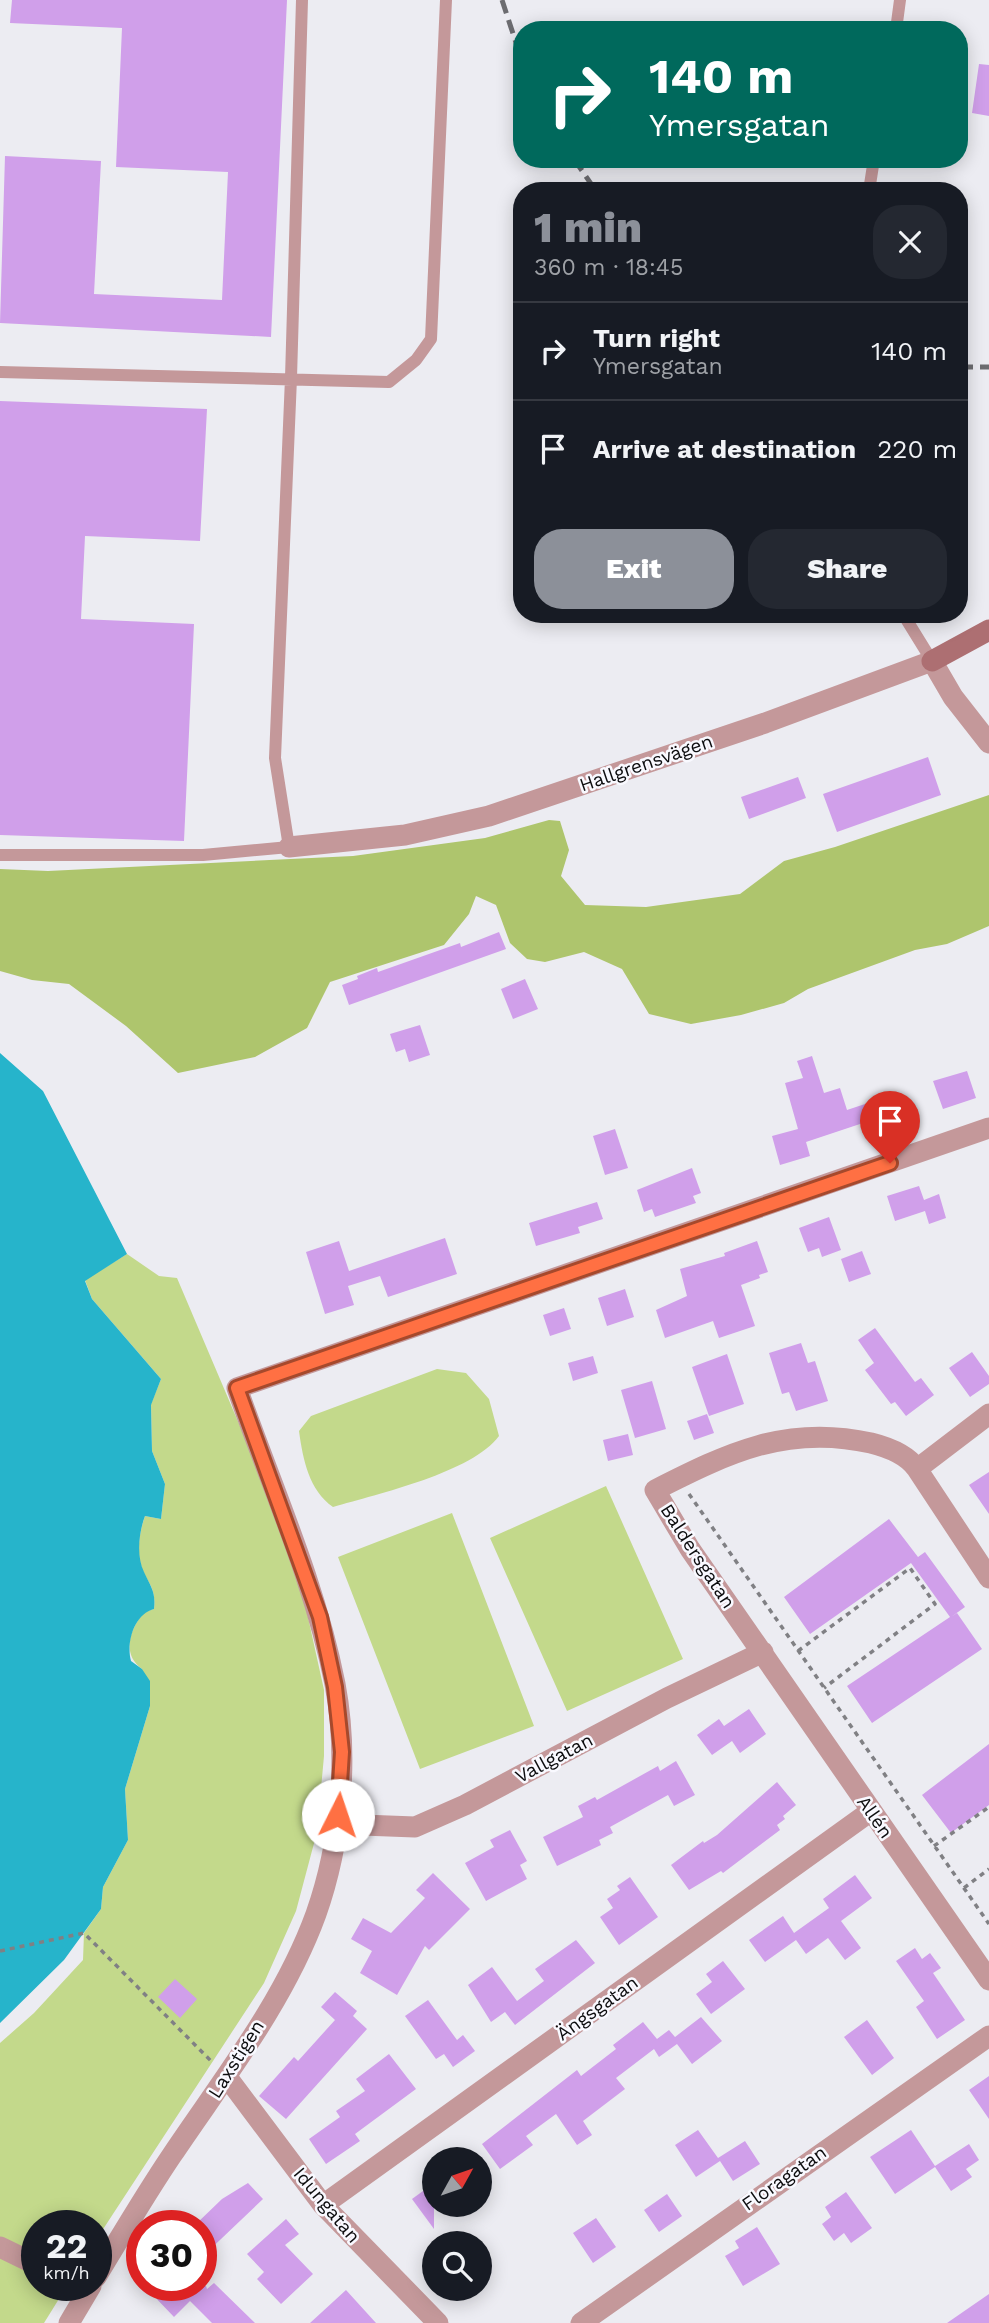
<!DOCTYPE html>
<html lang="en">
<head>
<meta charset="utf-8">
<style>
  :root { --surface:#171b24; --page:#242831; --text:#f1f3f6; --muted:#9ea1a6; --line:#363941; --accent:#8c9099 }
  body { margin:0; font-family:"Work Sans",sans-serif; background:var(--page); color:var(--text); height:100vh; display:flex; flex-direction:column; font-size:26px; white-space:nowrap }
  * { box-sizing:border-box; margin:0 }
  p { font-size:23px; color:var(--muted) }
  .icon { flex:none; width:38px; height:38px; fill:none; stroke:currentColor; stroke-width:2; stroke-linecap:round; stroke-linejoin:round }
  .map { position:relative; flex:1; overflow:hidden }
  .sheet { position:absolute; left:513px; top:182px; width:455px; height:441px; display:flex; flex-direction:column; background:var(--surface); border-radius:28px; box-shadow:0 4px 18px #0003 }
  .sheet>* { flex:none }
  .hud { position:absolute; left:513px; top:21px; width:455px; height:147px; border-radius:28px; box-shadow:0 4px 18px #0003; background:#00695c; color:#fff; overflow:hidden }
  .needle { width:46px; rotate:50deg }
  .tools { position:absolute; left:422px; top:2147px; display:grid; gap:14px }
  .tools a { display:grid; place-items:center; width:70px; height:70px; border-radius:50%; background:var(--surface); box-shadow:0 4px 18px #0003; font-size:35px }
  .speed { position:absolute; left:21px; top:2210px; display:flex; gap:14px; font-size:35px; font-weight:700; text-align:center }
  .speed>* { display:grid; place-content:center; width:91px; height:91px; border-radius:50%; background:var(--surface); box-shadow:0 4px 18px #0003; line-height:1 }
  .speed small { font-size:18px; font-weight:400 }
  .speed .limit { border:10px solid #d22; background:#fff; color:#111 }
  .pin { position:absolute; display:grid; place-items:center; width:60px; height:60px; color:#fff; margin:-72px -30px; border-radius:50% 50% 50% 0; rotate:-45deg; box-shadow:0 0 7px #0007 }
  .pin .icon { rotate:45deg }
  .me { position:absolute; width:77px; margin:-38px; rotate:4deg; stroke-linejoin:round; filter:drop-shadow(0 0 5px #0008) }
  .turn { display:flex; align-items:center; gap:24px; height:147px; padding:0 21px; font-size:32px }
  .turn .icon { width:91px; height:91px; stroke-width:2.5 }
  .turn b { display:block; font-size:49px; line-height:60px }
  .round { display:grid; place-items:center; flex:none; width:74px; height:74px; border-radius:28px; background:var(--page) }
  .head { display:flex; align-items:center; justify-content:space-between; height:119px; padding:0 21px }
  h1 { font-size:42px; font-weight:800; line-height:52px; color:var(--accent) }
  .primary-button { display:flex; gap:14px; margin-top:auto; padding:14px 21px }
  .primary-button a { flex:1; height:80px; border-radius:28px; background:var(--accent); color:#fff; font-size:28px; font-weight:800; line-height:80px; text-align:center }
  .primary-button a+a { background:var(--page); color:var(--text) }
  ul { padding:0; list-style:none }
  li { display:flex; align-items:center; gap:21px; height:98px; padding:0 21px; border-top:2px solid var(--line) }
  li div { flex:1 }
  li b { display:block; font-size:26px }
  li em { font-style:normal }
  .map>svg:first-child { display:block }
  .green { fill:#c3d98b }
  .forest { fill:#aec56d }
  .water { fill:#26b4cb }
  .building { fill:#d09fea }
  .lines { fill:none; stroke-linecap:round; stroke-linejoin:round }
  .path { stroke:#808084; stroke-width:3.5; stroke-dasharray:5 5; stroke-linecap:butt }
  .lane { stroke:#c4989a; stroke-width:12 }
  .street { stroke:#c4989a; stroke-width:21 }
  .secondary { stroke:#ad6f72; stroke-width:21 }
  .rail { stroke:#6c6c70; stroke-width:5; stroke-dasharray:14 7; stroke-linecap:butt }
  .route-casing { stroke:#a6492c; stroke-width:18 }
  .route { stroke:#ff7043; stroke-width:12 }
  .labels { text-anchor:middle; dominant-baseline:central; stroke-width:5; stroke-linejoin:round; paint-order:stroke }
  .street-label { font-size:19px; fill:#0d0d0f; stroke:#f9f9ff }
</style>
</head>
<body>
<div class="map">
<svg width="989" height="2323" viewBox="0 0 989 2323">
  <rect width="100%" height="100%" fill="#ececf2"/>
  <!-- green -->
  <path class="green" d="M127,1254L159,1276L177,1278L268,1492L304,1599L324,1690V1756L317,1832L296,1911L264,1983L96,2240V2226H37V2286H67L44,2323H0V2043L34,2013L83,1960L84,1933L101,1909L103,1887L128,1840L125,1789L150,1706L142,1669C121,1654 130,1629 144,1612L154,1609C157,1584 144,1582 140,1561C137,1547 140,1530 145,1516L161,1519L165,1484L152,1451L151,1404L161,1379L92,1299L85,1280Z
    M437,1369L466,1373L489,1399L499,1436C473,1472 378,1494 333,1507C309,1490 303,1460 299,1431L311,1416Z
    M606,1486L683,1659L567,1711L490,1538Z
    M452,1513L534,1726L420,1769L338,1557Z"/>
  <!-- forest -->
  <path class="forest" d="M989,795V926L947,944L915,950L808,989L784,1003L741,1015L691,1024L649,1014L622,969L584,952L545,962L527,959L510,943L496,905L476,896L469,914L444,945L330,982L307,1028L255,1057L178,1073L126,1026L69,984L32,980L0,971V869L48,871L353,856L485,838L549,820L560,821L569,850L561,876L585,905L646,907L740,894L784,861L835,847Z"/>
  <!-- water -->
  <path class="water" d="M0,1053L43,1091L127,1254L85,1281L92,1299L161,1379L151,1405L152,1451L165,1484L161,1519L145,1516C139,1532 136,1556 144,1572C151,1587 156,1592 154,1609C134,1614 126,1643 131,1661L142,1669L150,1681V1706L125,1789L128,1840L103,1887L101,1909L64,1960L0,2023Z"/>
  <!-- building -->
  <path class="building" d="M12,0H287L271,337L0,323L5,156L101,161L94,294L222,300L228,172L116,167L122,28L10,23Z
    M979,64L989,65V116L972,113Z
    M0,401L207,409L200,541L85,536L81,619L194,624L184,841L0,835Z
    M928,757L941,795L837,832L823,794Z
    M798,777L806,798L749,819L741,797Z
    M499,932L506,949L349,1005L342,985L358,979L357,976L377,968L378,972L460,943L461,947Z
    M525,979L538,1009L513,1019L501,989Z
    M420,1025L430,1055L409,1062L405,1049L396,1052L390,1034Z
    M812,1056L824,1093L840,1088L847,1110L892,1095L901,1124L870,1134L866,1122L806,1142L810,1156L780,1165L772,1136L798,1129L785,1083L803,1078L797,1061Z
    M967,1071L976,1098L943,1109L933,1081Z
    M615,1129L628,1168L605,1175L593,1136Z
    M692,1168L701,1193L693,1196L696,1203L655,1217L652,1209L644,1212L637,1190Z
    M919,1186L924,1200L939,1194L946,1218L929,1224L925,1211L895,1221L887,1196Z
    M597,1202L603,1219L578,1227L580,1233L536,1246L529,1223Z
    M829,1217L841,1250L822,1257L819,1248L808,1252L799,1228Z
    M445,1238L457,1274L388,1297L380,1276L348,1286L354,1305L325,1314L306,1252L339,1241L349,1271Z
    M757,1241L768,1272L759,1275L760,1278L741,1285L755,1326L719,1338L713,1321L665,1338L656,1310L687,1296L680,1269L725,1256L724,1253Z
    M862,1251L871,1274L849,1282L841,1259Z
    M625,1289L634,1317L607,1326L598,1298Z
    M564,1308L571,1329L550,1336L543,1315Z
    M875,1328L915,1382L921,1378L934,1395L906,1416L895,1402L891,1404L865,1370L874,1363L858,1340Z
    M801,1343L808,1363L815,1361L828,1401L796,1411L789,1392L782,1394L769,1353Z
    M972,1352L989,1376V1384L970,1397L949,1368Z
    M727,1354L744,1404L709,1416L692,1367Z
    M593,1356L598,1373L573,1381L568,1363Z
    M652,1381L666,1429L635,1438L621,1390Z
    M707,1414L714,1433L694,1440L687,1421Z
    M628,1434L633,1455L608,1461L603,1440Z
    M989,1472V1514L969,1485Z
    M889,1519L918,1557L925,1552L965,1607L951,1617L957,1613L982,1649L872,1723L847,1686L950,1617L911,1563L810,1634L784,1597Z
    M749,1709L766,1734L740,1753L732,1741L712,1755L697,1735L719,1719L724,1726Z
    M989,1744V1805L951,1833L922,1795Z
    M676,1761L695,1795L674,1806L668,1795L610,1827L613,1833L599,1840L601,1845L557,1866L543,1837L583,1817L578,1806L595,1797L597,1800L658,1766L660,1771Z
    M777,1782L796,1805L783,1816L785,1819L777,1825L780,1830L723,1873L721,1871L689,1890L671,1865L703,1841L704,1843L717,1835Z
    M510,1830L527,1861L520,1865L527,1879L486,1901L465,1863L494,1847L490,1840Z
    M433,1873L470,1909L429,1950L425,1946L397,1995L360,1973L372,1951L351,1939L363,1918L391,1933L425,1898L416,1890Z
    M855,1875L872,1898L841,1921L861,1948L845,1960L828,1938L806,1954L796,1940L765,1962L749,1940L783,1916L794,1933L829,1908L823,1899Z
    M630,1877L658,1917L619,1945L600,1917L613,1908L607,1899L620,1890L617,1886Z
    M576,1940L595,1963L515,2025L505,2012L491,2022L468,1985L492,1967L517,2001L544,1981L535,1969Z
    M915,1948L922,1959L930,1953L941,1968L933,1973L965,2020L937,2039L916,2007L924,2001L896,1961Z
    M723,1961L745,1989L711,2014L696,1994L712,1982L706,1974Z
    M175,1979L197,1999L180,2018L158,1997Z
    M335,1992L357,2011L353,2016L367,2029L286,2119L259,2096L294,2057L298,2061L335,2020L321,2007Z
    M428,2000L457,2040L463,2035L475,2051L453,2067L444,2054L436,2059L405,2016Z
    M701,2017L722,2041L692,2064L677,2044L659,2057L654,2049L616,2078L625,2089L583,2121L592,2135L577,2145L556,2114L526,2136L533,2145L500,2169L482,2144L577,2070L581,2076L616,2049L613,2045L643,2022L657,2039L669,2030L675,2037Z
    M867,2020L894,2058L872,2075L844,2037Z
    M389,2054L416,2089L355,2134L360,2141L326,2164L309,2139L340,2117L336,2111L365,2091L356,2079Z
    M989,2076V2119L969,2090Z
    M698,2130L718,2158L745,2141L760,2164L733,2181L720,2161L696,2177L675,2145Z
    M911,2130L935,2166L969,2144L979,2160L966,2169L972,2177L951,2191L935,2167L895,2194L870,2157Z
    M248,2183L263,2199L201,2258V2226L195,2225L222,2199Z
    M434,2183V2229L412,2199Z
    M846,2192L872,2228L851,2243L844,2233L834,2241L822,2224L831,2217L825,2207Z
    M667,2194L682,2216L659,2232L644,2210Z
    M596,2218L616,2247L593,2263L573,2233Z
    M286,2219L299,2234L285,2245L313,2274L281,2304L257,2279L264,2272L247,2254Z
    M757,2227L780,2264L743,2286L725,2256L739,2248L735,2241Z
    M214,2283L255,2323H212L190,2301L174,2317L152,2294L161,2286H206L207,2289Z
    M346,2290L376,2323H310Z
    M989,2294V2323H947Z"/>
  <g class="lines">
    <!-- path -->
    <path class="path" d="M689,1494L989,1924
      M798,1651L910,1568L935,1604L824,1688
      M934,1846L989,1807
      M964,1888L989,1869
      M0,1951L84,1933L212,2062"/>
    <!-- lane -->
    <path class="lane" d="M896,30L900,0
      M869,191L874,159
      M0,372L389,382L416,360L431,339L446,0
      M903,614L932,661
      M0,855H203L289,847L275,758L291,378L302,0"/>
    <!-- street -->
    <path class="street" d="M289,847L405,835L489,816L765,723L932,661L953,697L989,743
      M989,1414L917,1469C907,1454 887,1447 871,1443C787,1424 728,1453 655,1490L690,1549L989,1980
      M917,1469L989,1578
      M336,1824L415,1827L465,1805L667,1698L763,1652
      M227,2077L323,2205L438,2323
      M323,2205L871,1811
      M0,2247L37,2265
      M96,2277C121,2236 145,2195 172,2155C223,2079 284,2002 316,1914C341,1843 349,1758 335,1684C315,1582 271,1485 237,1388L989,1128
      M69,2323L91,2286
      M581,2323L989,2036"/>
    <!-- secondary -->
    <path class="secondary" d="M932,661L989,630"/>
    <!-- rail -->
    <path class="rail" d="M502,0L522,61
      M574,159L596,191
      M959,367H989"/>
  </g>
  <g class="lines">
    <defs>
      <path id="route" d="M338,1815L342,1752L335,1687L320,1617L237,1388L890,1163"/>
    </defs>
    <!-- route casing -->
    <use href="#route" class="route-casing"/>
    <!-- route -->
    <use href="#route" class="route"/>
  </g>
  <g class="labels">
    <!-- street labels -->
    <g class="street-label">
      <text transform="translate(646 763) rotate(-19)">Hallgrensvägen</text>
      <text transform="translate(698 1556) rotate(57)">Baldersgatan</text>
      <text transform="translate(554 1758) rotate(-28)">Vallgatan</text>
      <text transform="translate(875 1817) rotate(55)">Allén</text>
      <text transform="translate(597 2008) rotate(-36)">Ängsgatan</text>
      <text transform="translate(236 2059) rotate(-58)">Laxstigen</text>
      <text transform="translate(784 2178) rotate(-35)">Floragatan</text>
      <text transform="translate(327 2205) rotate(50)">Idungatan</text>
    </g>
  </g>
</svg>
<div class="tools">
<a><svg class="needle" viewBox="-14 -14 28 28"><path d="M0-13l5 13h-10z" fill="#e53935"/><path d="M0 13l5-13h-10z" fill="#9ea1a6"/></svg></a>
<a><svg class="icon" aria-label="search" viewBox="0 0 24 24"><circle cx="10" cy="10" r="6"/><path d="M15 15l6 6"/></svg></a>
</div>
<div class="speed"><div>22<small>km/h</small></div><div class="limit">30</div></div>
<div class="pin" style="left:890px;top:1163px;background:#d93025"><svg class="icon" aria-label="arrive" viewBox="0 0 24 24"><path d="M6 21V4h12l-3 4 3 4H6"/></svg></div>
<svg class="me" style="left:338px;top:1815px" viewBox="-20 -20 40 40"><circle r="19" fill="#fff"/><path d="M0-13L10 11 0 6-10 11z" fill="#ff7043"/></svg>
<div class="hud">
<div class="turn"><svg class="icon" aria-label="right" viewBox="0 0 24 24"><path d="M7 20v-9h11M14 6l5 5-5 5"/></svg><div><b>140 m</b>Ymersgatan</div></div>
</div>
<section class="sheet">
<div class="head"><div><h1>1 min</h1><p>360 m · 18:45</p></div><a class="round"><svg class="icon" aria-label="close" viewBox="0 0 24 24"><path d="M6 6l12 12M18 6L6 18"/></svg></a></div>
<ul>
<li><svg class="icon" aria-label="right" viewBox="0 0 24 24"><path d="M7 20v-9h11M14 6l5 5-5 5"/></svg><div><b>Turn right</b><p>Ymersgatan</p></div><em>140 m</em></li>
<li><svg class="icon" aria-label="arrive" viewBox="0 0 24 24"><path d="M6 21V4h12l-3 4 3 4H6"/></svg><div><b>Arrive at destination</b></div><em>220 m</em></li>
</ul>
<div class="primary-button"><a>Exit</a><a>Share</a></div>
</section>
</div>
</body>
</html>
